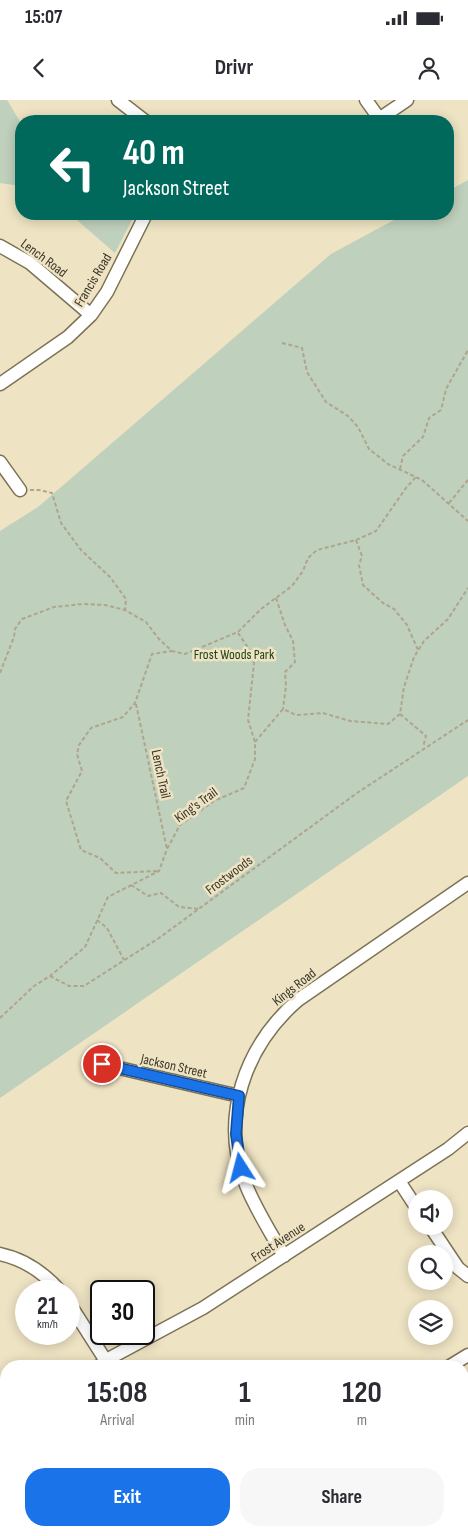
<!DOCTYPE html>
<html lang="en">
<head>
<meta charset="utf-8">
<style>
  :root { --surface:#fff; --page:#f7f7f7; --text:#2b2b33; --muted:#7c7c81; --accent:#1a73e8 }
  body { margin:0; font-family:"Sofia Sans Condensed",sans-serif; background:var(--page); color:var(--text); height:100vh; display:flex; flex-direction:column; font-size:19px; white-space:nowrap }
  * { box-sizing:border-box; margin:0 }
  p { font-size:16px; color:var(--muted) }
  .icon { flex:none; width:28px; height:28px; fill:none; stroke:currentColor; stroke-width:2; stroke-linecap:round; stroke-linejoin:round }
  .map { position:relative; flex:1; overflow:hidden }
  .panel { position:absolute; left:0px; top:1260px; width:469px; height:176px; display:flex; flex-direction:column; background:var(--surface); border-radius:20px 20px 0 0; box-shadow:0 2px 12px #0003 }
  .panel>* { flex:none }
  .guide { position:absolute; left:15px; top:15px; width:439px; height:105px; border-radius:20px; box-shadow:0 2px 12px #0003; background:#00695c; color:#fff; overflow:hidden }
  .tools { position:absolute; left:408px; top:1090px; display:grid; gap:10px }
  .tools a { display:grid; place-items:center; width:45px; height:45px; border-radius:50%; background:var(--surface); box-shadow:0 2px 12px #0003; font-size:25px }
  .speed { position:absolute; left:15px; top:1180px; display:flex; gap:10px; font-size:25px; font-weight:700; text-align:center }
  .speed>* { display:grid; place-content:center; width:65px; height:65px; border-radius:50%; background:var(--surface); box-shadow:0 2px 12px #0003; line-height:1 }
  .speed small { font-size:12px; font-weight:400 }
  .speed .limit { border:2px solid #111; border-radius:8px; background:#fff; color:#111 }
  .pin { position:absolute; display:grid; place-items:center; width:42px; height:42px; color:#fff; margin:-21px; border:2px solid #fff; border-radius:50%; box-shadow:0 1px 5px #0007 }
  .me { position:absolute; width:55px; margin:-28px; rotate:351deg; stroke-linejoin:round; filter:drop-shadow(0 0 4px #0008) }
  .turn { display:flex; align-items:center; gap:18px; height:105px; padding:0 25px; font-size:22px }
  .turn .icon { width:65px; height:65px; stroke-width:2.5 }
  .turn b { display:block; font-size:35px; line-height:42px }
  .eta { display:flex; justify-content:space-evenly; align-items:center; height:85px; text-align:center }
  .eta b { font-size:30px; font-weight:700; line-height:35px }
  .button { display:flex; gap:10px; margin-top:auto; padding:10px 25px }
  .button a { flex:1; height:58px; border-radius:20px; background:var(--accent); color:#fff; font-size:20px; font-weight:700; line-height:58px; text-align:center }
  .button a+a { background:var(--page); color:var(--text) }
  .status { display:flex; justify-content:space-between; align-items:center; height:35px; padding:0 25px; background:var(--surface); direction:ltr }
  .status svg { height:14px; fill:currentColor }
  header { display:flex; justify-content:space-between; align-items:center; height:65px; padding:0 25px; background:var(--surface); font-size:22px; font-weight:700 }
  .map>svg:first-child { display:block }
  .green { fill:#bfd0bc }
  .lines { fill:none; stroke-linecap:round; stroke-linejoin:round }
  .street-casing { stroke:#7c7256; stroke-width:15 }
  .path { stroke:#aea58c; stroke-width:2; stroke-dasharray:4 2.5; stroke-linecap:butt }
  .street { stroke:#fff; stroke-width:12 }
  .route-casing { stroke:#114b97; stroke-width:12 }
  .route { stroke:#1a73e8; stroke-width:9 }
  .labels { text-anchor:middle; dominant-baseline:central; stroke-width:5; stroke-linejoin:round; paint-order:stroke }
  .street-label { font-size:14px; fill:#3b362a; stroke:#eee3c3 }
  .park-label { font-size:14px; fill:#1e4316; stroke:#eee3c3 }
</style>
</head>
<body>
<div class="status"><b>15:07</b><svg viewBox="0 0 49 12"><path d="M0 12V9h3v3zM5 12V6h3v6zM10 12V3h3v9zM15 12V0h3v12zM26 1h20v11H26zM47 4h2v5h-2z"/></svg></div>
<header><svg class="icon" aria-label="back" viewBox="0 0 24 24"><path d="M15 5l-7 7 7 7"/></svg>Drivr<svg class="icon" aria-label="person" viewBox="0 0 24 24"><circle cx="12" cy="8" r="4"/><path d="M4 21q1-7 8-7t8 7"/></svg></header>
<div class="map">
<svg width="468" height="1436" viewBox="0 0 468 1436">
  <rect width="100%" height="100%" fill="#eee3c3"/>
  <!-- green -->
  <path class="green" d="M0,0H7L21,23V86L0,83Z
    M468,80V676L0,998V431L38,407L331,154L405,114H448V91Z
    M70,114H135L115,153Z"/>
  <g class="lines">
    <defs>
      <path id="street" d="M118,0L145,21
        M366,0L381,21
        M376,21L407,0
        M0,146L30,163L91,215
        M0,284L68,237L91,215L107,192L146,114
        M0,362L20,390
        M102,964L239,996
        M399,1081L416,1107
        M430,1126L458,1168L468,1176
        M0,1154C24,1159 44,1173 60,1191
        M284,1156C271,1133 256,1110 246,1085C219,1018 245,946 298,900L468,783
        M69,1203L106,1261
        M99,1266L110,1258L203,1208L448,1049L468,1033
        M450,1266L468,1255
        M0,1346L6,1341
        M402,1430L406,1436
        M232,1436L235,1430"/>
    </defs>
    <!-- street casing -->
    <use href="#street" class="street-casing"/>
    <!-- path -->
    <path class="path" d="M282,243L302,248L307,272L326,302L348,316L358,327L369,349L388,364L422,380L468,421
      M400,369L403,356L423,337L429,318L441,310L446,289L468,250
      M30,390H39L52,393L61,423L81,450L110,477L126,499L125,510
      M449,403L468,380
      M356,440L362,456L359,465L363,485L383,503L394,509L407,525L418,550
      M276,498L285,525L293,541L295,562L285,572L286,586L283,609
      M238,533L251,552L254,563L248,620L255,642
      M0,573L14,537L15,529L22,519L54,507L83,504L105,505L125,510L146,522L158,538L172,551L185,554L238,532L261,509L292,486L303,471L308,458L317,450L356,440L376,431L406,388L416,377
      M136,604L167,749
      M400,614L426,636L423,647
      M157,771L116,773L100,758L81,750L66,701L82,671L77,654L79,645L91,628L123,617L135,603L152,554L172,551
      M131,785L148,796L161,793L179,807L200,809
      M97,820L107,828L124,860
      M50,876L69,886H84L159,838L357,693L468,620
      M0,918L34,886L50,876L85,847L108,797L159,771L167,749L180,725L214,701L244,688L255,659V642L283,609L296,615L323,613L350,621L388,624L400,614L404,587L414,557L424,541L448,519L468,488"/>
    <!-- street -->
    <use href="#street" class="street"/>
  </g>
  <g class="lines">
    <defs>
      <path id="route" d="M102,964L239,996L236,1034L241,1068"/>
    </defs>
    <!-- route casing -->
    <use href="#route" class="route-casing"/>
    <!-- route -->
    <use href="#route" class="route"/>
  </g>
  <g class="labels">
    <!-- street labels -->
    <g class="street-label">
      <text transform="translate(44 158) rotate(37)">Lench Road</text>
      <text transform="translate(93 180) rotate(-59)">Francis Road</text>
      <text transform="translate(161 674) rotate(78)">Lench Trail</text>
      <text transform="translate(196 705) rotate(-36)">King's Trail</text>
      <text transform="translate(229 775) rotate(-37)">Frostwoods</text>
      <text transform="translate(294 887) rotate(-38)">Kings Road</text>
      <text transform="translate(174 966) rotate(13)">Jackson Street</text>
      <text transform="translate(278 1142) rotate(-33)">Frost Avenue</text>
    </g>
    <!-- park labels -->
    <g class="park-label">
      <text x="234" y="554">Frost Woods Park</text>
    </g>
  </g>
</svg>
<div class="tools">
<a><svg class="icon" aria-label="sound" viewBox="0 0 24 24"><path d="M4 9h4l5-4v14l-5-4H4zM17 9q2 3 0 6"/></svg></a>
<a><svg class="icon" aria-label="search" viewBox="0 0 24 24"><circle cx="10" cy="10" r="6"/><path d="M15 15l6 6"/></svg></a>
<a><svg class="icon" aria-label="layers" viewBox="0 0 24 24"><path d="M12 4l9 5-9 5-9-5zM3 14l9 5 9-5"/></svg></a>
</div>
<div class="speed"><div>21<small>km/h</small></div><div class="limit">30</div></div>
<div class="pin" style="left:102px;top:964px;background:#d93025"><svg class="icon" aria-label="arrive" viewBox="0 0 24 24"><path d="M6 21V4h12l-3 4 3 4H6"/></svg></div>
<svg class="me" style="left:241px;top:1068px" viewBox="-20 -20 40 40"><path d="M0-17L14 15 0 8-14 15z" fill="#1a73e8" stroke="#fff" stroke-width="4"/></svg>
<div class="guide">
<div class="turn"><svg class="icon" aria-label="left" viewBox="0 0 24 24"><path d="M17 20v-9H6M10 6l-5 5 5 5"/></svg><div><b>40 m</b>Jackson Street</div></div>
</div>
<section class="panel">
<div class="eta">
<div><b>15:08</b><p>Arrival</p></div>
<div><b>1</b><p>min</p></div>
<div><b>120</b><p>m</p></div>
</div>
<div class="button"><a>Exit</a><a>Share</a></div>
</section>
</div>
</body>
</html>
